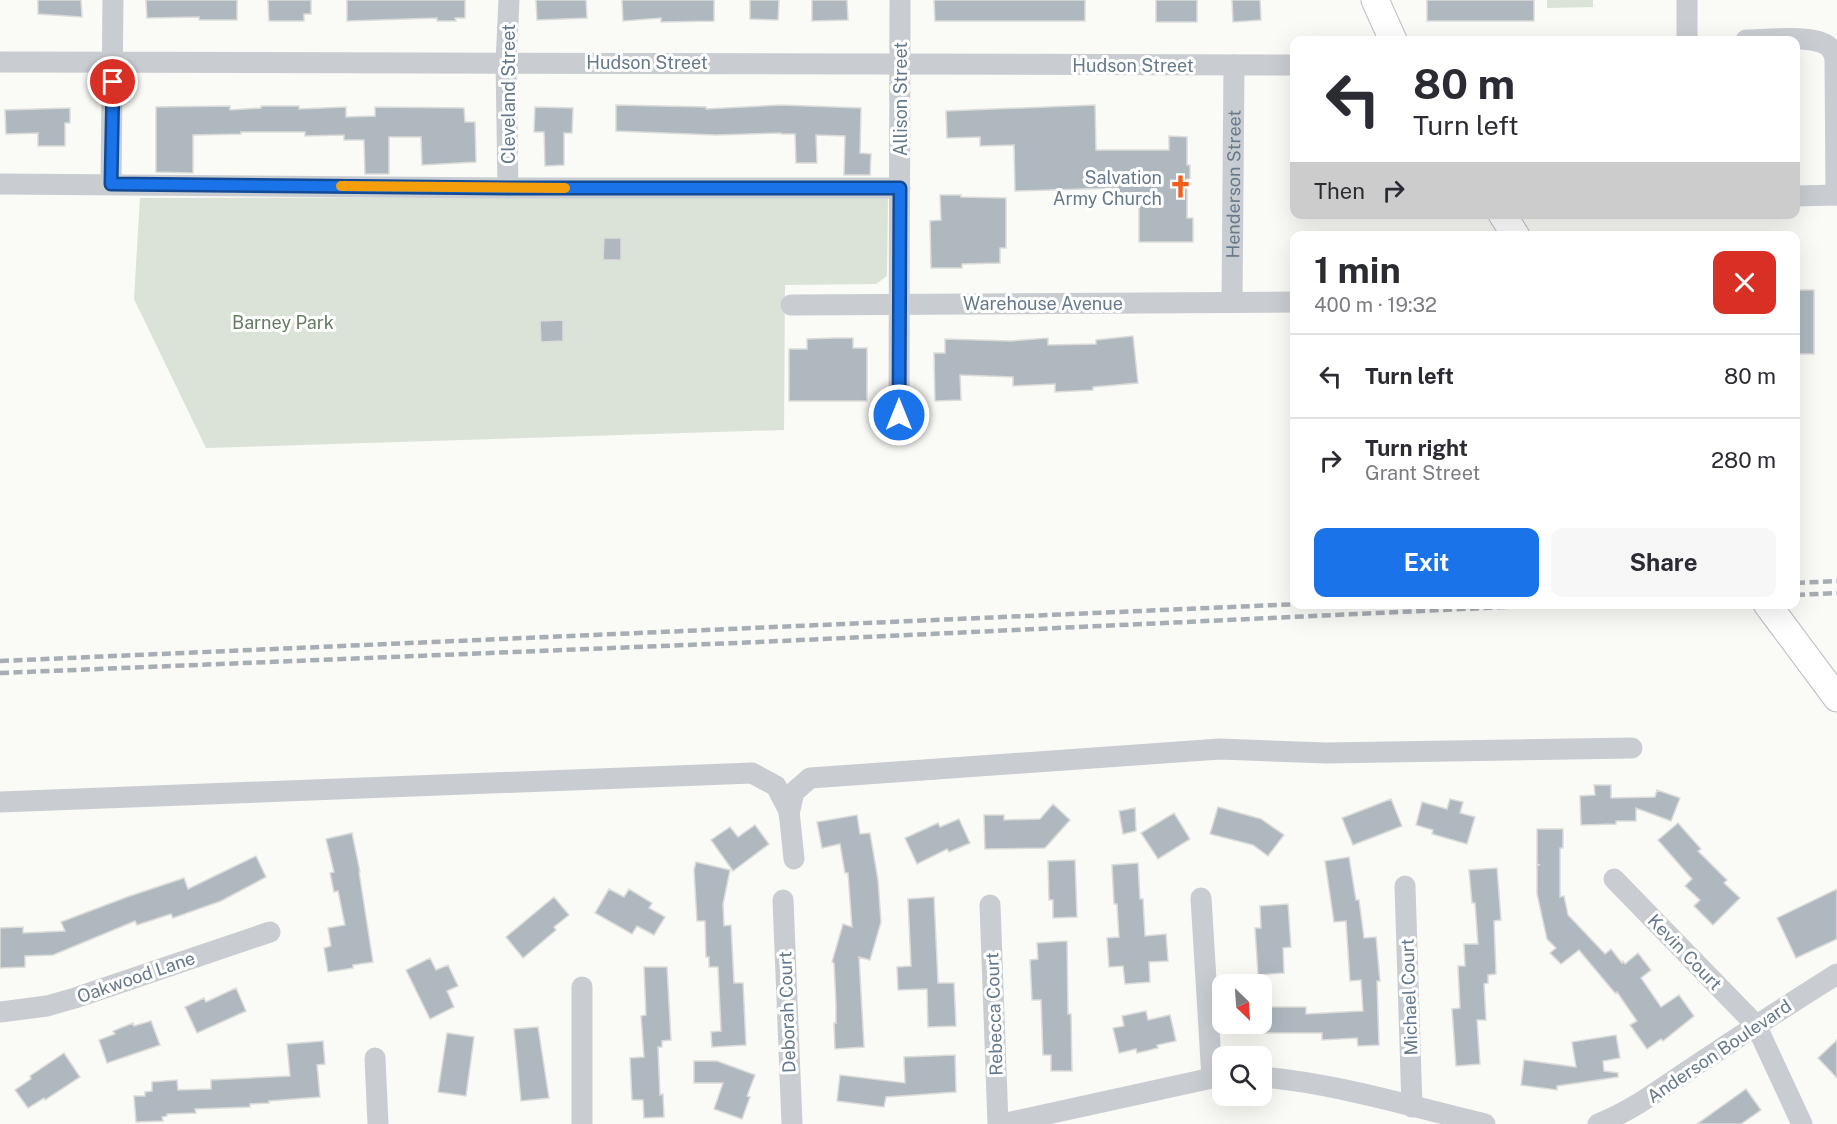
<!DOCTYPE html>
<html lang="en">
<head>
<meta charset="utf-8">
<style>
  :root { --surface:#fff; --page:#f7f7f7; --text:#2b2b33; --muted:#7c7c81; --line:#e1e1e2; --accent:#1a73e8 }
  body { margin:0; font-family:"Public Sans",sans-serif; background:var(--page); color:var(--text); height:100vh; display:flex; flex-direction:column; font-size:22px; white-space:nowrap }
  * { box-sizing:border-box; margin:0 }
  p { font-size:20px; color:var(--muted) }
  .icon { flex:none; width:33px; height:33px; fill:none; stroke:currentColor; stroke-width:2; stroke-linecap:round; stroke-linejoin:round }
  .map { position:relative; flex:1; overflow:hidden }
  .sheet { position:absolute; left:1290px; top:231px; width:510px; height:378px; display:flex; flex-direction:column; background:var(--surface); border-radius:12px; box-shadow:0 6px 24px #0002 }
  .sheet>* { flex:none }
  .guide { position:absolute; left:1290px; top:36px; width:510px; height:183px; border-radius:12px; box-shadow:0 6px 24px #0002; background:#fff; color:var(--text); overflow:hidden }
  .needle { width:39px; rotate:155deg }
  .controls { position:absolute; left:1212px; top:974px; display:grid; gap:12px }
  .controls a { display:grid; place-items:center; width:60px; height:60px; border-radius:12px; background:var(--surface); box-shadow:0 6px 24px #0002; font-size:30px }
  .pin { position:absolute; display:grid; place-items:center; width:51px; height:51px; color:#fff; margin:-26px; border:3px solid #fff; border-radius:50%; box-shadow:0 2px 6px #0007 }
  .me { position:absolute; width:66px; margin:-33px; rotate:0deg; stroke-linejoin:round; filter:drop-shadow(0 0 4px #0008) }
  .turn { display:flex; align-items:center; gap:21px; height:126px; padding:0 24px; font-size:27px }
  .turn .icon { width:78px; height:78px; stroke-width:2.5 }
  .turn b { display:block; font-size:42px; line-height:51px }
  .then { display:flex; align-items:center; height:57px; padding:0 24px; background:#0003; gap:12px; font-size:22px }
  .round { display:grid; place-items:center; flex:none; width:63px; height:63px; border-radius:12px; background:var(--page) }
  .summary { display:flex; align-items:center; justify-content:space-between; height:102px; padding:0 24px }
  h1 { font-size:36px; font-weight:700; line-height:45px }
  .primary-button { display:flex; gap:12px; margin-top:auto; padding:12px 24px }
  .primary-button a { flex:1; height:69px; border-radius:12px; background:var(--accent); color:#fff; font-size:24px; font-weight:700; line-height:69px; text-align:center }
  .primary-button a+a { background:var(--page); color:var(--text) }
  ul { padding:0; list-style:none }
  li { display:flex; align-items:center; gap:18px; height:84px; padding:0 24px; border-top:2px solid var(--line) }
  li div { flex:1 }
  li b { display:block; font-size:22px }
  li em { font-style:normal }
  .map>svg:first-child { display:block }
  .green { fill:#dbe2d8 }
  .building { fill:#afb8bf; stroke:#dbdcd9; stroke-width:1.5 }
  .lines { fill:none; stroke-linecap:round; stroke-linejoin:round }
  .major-casing { stroke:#babec2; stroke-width:29 }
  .minor { stroke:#c9cdd1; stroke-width:21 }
  .major { stroke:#fff; stroke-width:27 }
  .rail { stroke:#a7adb4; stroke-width:4.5; stroke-dasharray:9 4.5; stroke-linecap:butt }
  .route-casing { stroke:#114b97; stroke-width:15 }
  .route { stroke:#1a73e8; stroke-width:10 }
  .slow { stroke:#f59e0b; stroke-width:10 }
  .labels { text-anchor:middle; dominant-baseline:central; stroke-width:6; stroke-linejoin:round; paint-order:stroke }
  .street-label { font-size:18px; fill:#66788b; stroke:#fff }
  .poi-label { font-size:18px; fill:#66788b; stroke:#fff; text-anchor:end }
  .park-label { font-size:18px; fill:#657c61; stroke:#fff }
</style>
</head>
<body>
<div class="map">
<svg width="1837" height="1124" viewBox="0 0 1837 1124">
  <rect width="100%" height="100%" fill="#fafaf7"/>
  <!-- green -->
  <path class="green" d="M1547,0H1593V7L1547,8Z
    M888,196L887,276L876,284L785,285L784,430L206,448L134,299L140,198Z"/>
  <!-- building -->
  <path class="building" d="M38,0H81L82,17L38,14Z
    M146,0H237V20H199V17L147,18Z
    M268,0H311V14H304V21H269Z
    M347,0H465V18H455L456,21H437V18L347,21Z
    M536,0H586L587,18L537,20Z
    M622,0H714V21L661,22V18L623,21Z
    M750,0H779L778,20L750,19Z
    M812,0H847L848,20L812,21Z
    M934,0H1085V21H935Z
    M1156,0H1197V22H1156Z
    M1232,0H1260L1261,20L1233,22Z
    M1427,0H1534V21H1427Z
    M616,105L706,107V109L781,105L861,108L860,153L871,154L870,175H844L845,136L816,135L817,163H796L795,134H781V133L716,135L616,131Z
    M1095,105L1096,150H1169V136L1187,137V165H1190V179H1187V218H1193V242H1139V200H1117V188L1015,191L1014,145L980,146V137L947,138L946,111Z
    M230,106V110L261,108V106H299V109L346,107V117L375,116V107L464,108L465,122H475L476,162L422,165L421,137H389V174H365L364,140H344V135L305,136V132H241V134L193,135V173L156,172V107Z
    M535,107L573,108L572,133H564V165L545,166L544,132H534Z
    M70,108V123H65V146H38V133L6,134L5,110Z
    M940,195H961V197L1006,198V248H1000V263L962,264V268H931L930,221L941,220Z
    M604,238H621V260H603Z
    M1796,290H1814V354H1796Z
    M563,320V341L541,342L540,321Z
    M1133,336L1138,383L1093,387V390L1055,392V384L1013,386V377L960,375L961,400L935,401L934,353H945V339L1011,341L1048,338V345L1096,344V340Z
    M835,338H853V348H867V401H789V349H807V339Z
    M1594,785H1611V798L1655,797L1657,790L1680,798L1671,821L1636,808V821H1616V824L1581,825L1580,796L1595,795Z
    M1391,799L1402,826L1353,845L1342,818Z
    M1450,799L1463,802L1460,813L1475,817L1467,844L1432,834L1433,830L1416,825L1422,802L1447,809Z
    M1053,804L1070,820L1045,848L985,849L984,815H1004V820L1040,819Z
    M1218,807L1261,819L1284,835L1268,856L1253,845L1210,834Z
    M1135,808L1136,831L1123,834L1119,811Z
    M1174,813L1190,839L1158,859L1141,833Z
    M857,815L860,834L870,833L878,880L881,922L870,960L859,957L864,1047L835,1049L834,1023H836V1004L834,963L832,962L843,924L852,927L848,873H845L840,844L822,848L817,822Z
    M959,819L970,843L949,852L947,849L917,864L905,838L938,823L940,827Z
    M1678,823L1701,849L1698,851L1727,880L1724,883L1740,898L1713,925L1694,906L1700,900L1685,886L1692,879L1658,840Z
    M755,825L769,844L733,871L711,840L730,827L738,837Z
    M1537,829H1563V848H1560V897L1564,896L1568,915L1605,954L1611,949L1622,963L1623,961L1625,964L1638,953L1651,970L1641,978L1661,1007L1679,995L1694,1016L1663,1041L1661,1039L1647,1049L1630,1025L1637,1021L1617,992L1615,993L1579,950L1561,964L1550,953L1556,948L1547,939L1537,894V865H1540L1537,864Z
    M352,833L360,872H359L373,962L353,965V968L328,972L324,948L331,946L328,928L345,925L338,891L334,892L330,873L334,872L326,839Z
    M256,856L266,877L221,901L173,918L171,914L137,925L135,921L53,955L25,956V967L0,968V928L23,927V933L65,931L61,922L127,897L184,878L188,889Z
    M1349,857L1356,900H1359L1364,938L1376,937L1380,981H1377L1379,1045L1358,1046L1357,1038L1322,1040V1033H1264V1031H1262V1007H1306V1014L1363,1011L1361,980L1350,981L1346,921L1334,922L1325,861Z
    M1075,860L1077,917L1053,918V900H1049L1048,861Z
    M696,862L730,870L723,904L724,926L731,925L734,983H743L746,1045L712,1047L711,1032L721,1031L718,967H709V957H706L705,921H697L694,870Z
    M1138,863L1140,899H1143L1145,936L1166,934L1168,961L1149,962L1150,982L1125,984L1123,966L1109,967L1107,938L1119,937L1117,904H1114L1112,865Z
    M1497,868L1501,920L1494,921L1496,974L1488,975V983L1484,984L1486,1020H1477L1480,1064L1456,1066L1452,1009L1460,1008L1458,966H1465L1464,944H1478L1475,903H1472L1469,870Z
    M609,889L624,897L629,889L652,903L649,908L665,917L654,935L637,926L632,934L595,913Z
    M1837,889V939L1796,958L1777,918Z
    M554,897L569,915L554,927L556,930L523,958L506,937Z
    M934,897L938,983H954L956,1026L928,1027L927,989L898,990L897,967L911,966L908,899Z
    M1288,904L1291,947L1283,948L1284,973L1258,975L1255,928H1261L1260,906Z
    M1067,941L1068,1014H1071L1072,1071H1051V1055H1043L1041,1000H1032L1030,960L1038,959L1037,943Z
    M430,958L436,970L448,965L458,986L447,991L454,1007L430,1019L406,970Z
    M644,967H667L671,1040L662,1041V1047H658L660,1095L663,1094L664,1117L644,1118L643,1100H632L630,1058L644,1057L641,1016L646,1015Z
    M236,988L246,1011L197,1033L185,1007L204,998L206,1002Z
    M1146,1011L1148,1020L1170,1015L1176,1041L1157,1045L1158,1048L1137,1053L1136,1049L1119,1053L1113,1028L1124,1026L1122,1016Z
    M151,1021L160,1045L107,1063L99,1040L115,1034L113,1031L133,1023L134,1026Z
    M538,1027L549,1098L521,1101L514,1029Z
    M447,1033L474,1037L466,1096L438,1092Z
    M1616,1035L1620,1058L1603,1061L1604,1071L1618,1073V1077L1557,1086V1090L1521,1085L1524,1060L1576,1067L1572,1042Z
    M1837,1040V1078L1818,1058Z
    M323,1041L325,1064L317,1065L320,1097L269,1101V1103L250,1104V1107L195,1109L196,1113L167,1114V1116L162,1117L163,1121L136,1122L134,1096H145V1092L152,1091V1082L177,1080L178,1090L211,1089V1080L290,1076L287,1044Z
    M64,1053L80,1077L45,1100L44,1098L28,1108L15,1090L31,1079L30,1076Z
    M955,1055L956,1092L886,1097L884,1107L837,1101L840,1075L905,1083L904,1057Z
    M694,1061H717L755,1075L747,1096L750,1097L742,1119L714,1109L723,1083H694Z
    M1746,1089L1761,1110L1741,1124H1697Z"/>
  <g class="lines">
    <defs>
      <path id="major" d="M1375,0L1393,40
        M1502,214L1516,236
        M1767,604L1837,698"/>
    </defs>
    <!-- major casing -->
    <use href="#major" class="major-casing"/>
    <!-- minor -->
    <g class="minor">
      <path d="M1687,0V40"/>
      <path d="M1746,40C1765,40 1814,34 1828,46C1832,49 1834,54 1835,59L1836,195"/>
      <path d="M0,62L1294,65"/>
      <path d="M0,184L508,188H900"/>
      <path d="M111,184L113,0"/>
      <path d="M508,188L506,62L509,0"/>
      <path d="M1796,196L1837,195"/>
      <path id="s1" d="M1232,302L1234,65"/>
      <path d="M791,305L1294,302"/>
      <path d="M899,415L900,0"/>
      <path d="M0,802L752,773L776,786L789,811L794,859"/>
      <path d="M789,814L794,792L810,778L1220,749L1326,753L1632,748"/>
      <path d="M1614,879L1756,1025L1802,1124"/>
      <path d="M1405,886L1412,1107"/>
      <path d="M1201,898L1212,1078"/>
      <path d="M783,900L792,1124"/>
      <path d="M990,905L998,1124"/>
      <path d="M0,1012L47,1006L75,998L270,932"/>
      <path d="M375,1058L378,1124"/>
      <path d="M1262,1077C1335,1083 1413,1107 1485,1124"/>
      <path d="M582,1124V987"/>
      <path d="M1002,1124L1212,1078H1222"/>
      <path d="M1598,1124C1636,1109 1667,1084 1701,1062C1746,1032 1791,1003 1837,974"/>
    </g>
    <!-- major -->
    <use href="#major" class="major"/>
    <!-- rail -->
    <path class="rail" d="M1796,583L1837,581
      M1796,595L1837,593
      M0,661L1299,604
      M0,673L759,642L1569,604"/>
  </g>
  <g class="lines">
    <defs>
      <path id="route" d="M113,82L111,184L508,188H900L899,415"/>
    </defs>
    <!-- route casing -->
    <use href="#route" class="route-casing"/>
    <!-- route -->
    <use href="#route" class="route"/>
    <!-- slow -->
    <path class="slow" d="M341,186L565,188"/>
  </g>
  <!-- icons -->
  <defs>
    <symbol id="church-bare" viewBox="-9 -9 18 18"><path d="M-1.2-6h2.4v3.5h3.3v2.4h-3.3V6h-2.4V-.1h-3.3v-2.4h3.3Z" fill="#f55f1c" stroke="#fff" stroke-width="2.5" paint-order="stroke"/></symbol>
  </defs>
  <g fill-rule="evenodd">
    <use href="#church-bare" x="1164" y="170" width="33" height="33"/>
  </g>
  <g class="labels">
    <!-- street labels -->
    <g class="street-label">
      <text x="647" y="62">Hudson Street</text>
      <text x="1133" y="65">Hudson Street</text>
      <text transform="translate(508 94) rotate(-90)">Cleveland Street</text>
      <text transform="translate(900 99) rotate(-90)">Allison Street</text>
      <text stroke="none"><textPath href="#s1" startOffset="118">Henderson Street</textPath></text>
      <text x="1043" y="303">Warehouse Avenue</text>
      <text transform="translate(1685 952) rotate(46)">Kevin Court</text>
      <text transform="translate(136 977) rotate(-19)">Oakwood Lane</text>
      <text transform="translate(1409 997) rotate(-92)">Michael Court</text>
      <text transform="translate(787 1012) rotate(-92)">Deborah Court</text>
      <text transform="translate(994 1014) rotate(-92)">Rebecca Court</text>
      <text transform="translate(1719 1051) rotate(-34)">Anderson Boulevard</text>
    </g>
    <!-- poi labels -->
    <g class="poi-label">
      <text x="1162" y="177">Salvation<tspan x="1162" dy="21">Army Church</tspan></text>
    </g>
    <!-- park labels -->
    <g class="park-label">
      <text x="283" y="322">Barney Park</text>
    </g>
  </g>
</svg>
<div class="controls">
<a><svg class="needle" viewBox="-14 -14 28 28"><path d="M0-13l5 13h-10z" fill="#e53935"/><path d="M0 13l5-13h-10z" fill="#7c7c81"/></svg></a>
<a><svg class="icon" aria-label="search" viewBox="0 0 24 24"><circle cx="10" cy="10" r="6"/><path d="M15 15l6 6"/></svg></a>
</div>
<div class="pin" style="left:113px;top:82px;background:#d93025"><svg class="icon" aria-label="arrive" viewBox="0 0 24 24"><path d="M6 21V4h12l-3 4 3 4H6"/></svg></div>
<svg class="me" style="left:899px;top:415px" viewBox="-20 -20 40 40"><circle r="17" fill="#1a73e8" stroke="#fff" stroke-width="3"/><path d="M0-11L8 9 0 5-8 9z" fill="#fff"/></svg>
<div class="guide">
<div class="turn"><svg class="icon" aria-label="left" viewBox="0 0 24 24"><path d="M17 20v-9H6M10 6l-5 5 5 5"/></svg><div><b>80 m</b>Turn left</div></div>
<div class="then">Then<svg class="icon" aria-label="right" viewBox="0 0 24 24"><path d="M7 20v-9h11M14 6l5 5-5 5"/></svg></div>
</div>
<section class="sheet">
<div class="summary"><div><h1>1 min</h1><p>400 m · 19:32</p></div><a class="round" style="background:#d93025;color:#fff"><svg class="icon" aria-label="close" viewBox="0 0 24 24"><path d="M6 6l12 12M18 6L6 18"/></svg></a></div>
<ul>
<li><svg class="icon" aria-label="left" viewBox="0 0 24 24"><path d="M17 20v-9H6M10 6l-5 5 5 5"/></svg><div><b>Turn left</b></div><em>80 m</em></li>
<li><svg class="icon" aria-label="right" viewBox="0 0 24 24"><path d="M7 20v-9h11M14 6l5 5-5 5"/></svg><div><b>Turn right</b><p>Grant Street</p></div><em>280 m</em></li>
</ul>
<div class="primary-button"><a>Exit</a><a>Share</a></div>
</section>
</div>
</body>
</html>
